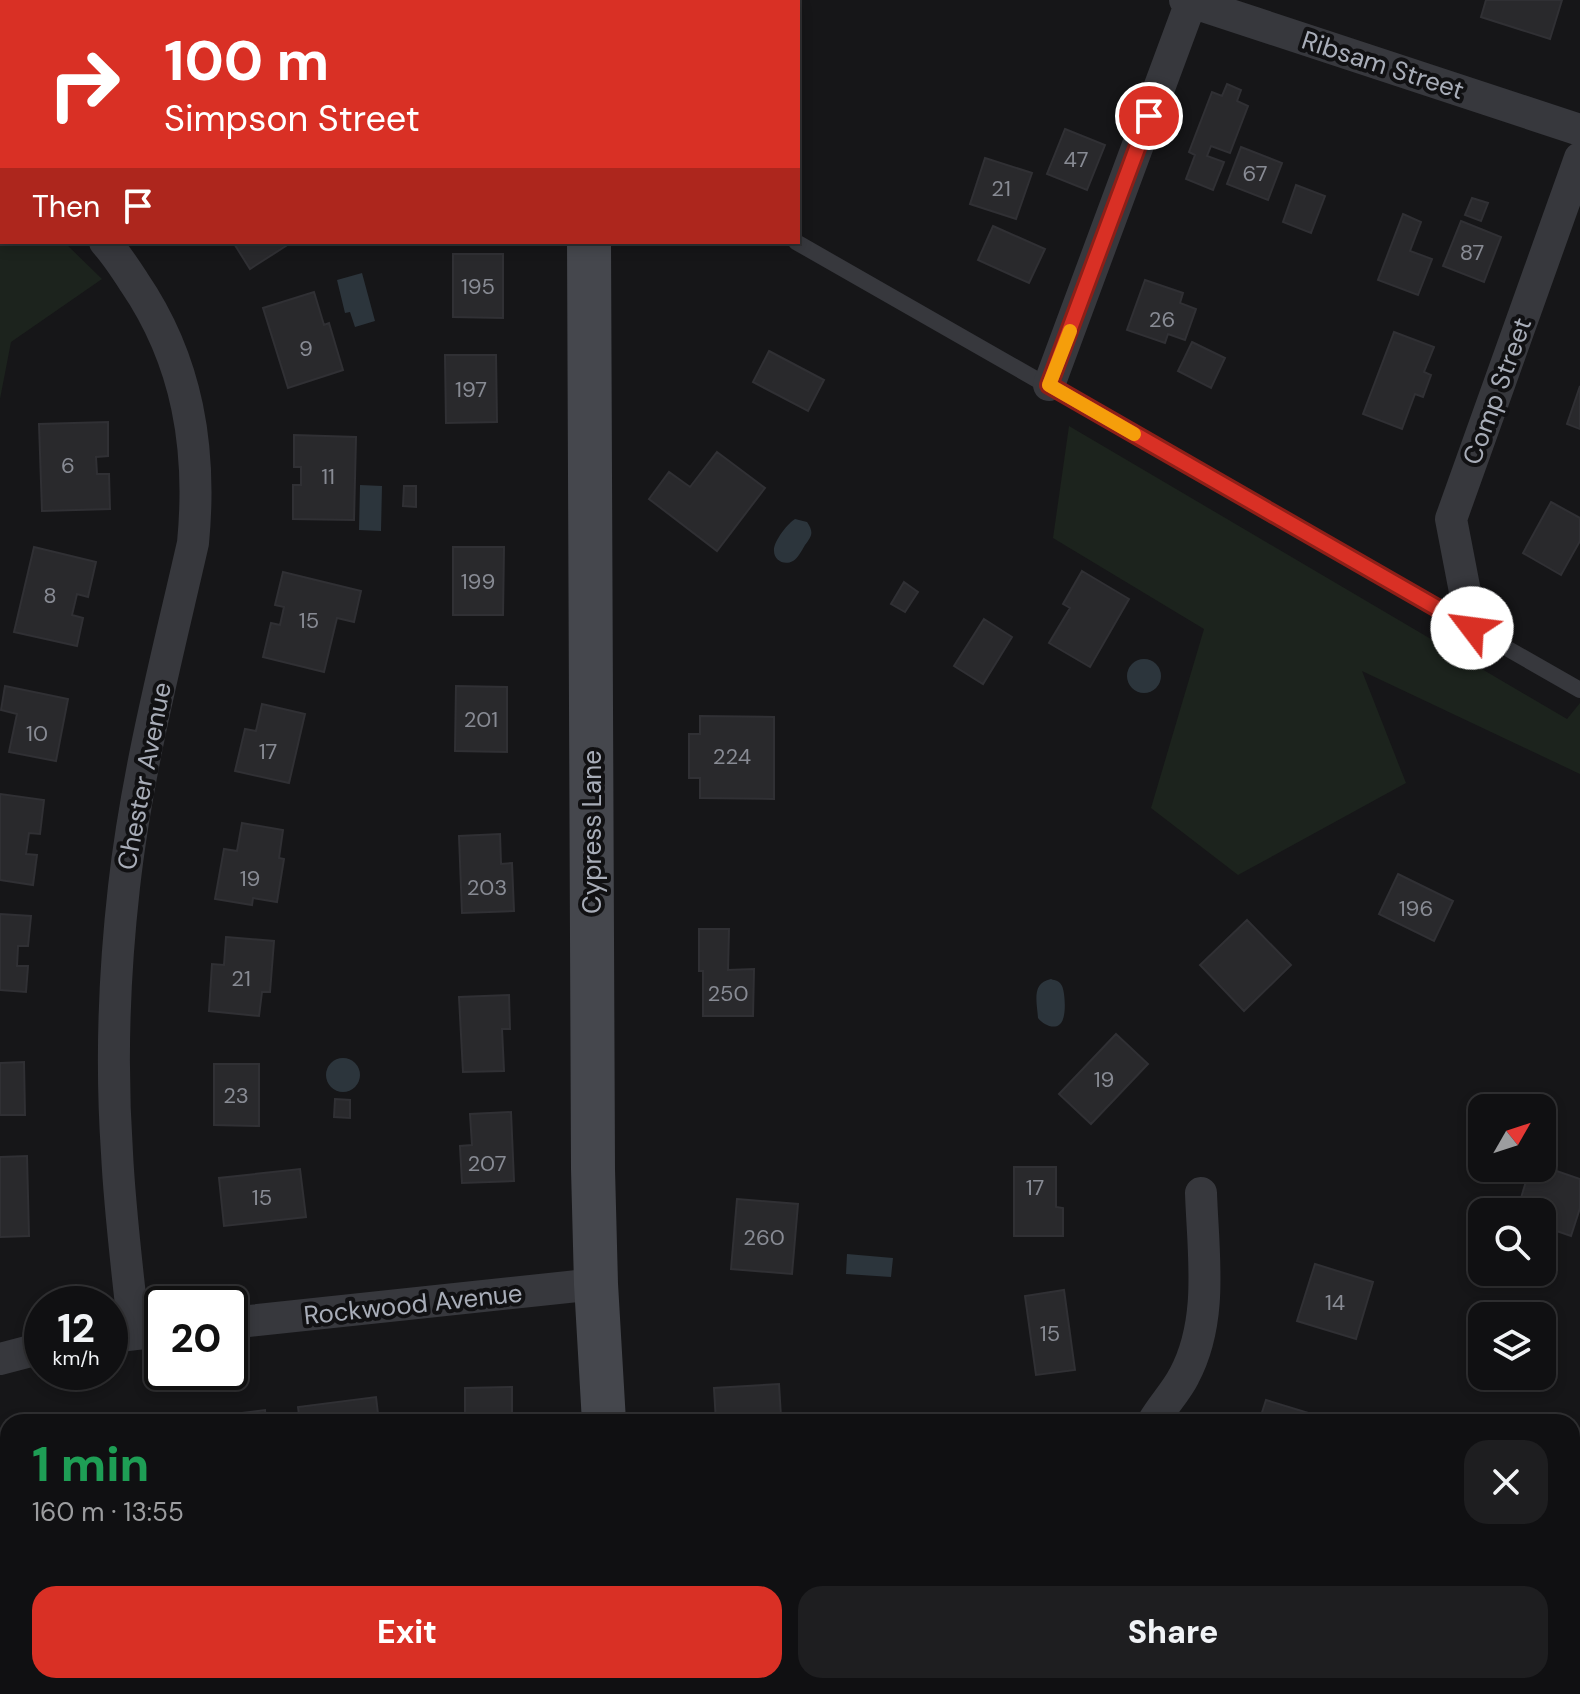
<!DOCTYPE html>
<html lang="en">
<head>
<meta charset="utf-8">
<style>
  :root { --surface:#101012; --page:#1e1e20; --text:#f1f3f6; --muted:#9c9d9f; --line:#303032; --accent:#d93025 }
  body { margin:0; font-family:"DM Sans",sans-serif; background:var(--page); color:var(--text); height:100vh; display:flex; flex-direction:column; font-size:30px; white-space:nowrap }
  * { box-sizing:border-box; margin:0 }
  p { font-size:26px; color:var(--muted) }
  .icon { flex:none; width:44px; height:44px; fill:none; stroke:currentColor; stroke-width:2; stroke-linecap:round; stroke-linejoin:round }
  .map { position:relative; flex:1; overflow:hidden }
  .details { position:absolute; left:0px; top:1414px; width:1580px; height:280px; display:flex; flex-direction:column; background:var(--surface); border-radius:24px 24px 0 0; box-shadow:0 4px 12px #0003,0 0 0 2px var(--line) }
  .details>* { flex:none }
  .hud { position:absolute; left:0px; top:0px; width:800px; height:244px; box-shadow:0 4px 12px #0003,0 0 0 2px var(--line); background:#d93025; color:#fff; overflow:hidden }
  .needle { width:52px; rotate:51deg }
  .tools { position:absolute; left:1468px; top:1094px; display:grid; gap:16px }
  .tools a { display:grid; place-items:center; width:88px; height:88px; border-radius:16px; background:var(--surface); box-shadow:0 4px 12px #0003,0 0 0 2px var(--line); font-size:40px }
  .speed { position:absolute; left:24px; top:1286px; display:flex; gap:16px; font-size:40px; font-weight:700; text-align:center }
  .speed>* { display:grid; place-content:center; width:104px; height:104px; border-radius:50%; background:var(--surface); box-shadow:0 4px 12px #0003,0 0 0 2px var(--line); line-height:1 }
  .speed small { font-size:20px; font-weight:400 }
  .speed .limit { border:4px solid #111; border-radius:12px; background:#fff; color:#111 }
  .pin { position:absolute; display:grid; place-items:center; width:68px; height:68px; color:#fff; margin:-34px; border:4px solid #fff; border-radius:50%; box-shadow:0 2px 8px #0007 }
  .me { position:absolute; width:88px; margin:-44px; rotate:300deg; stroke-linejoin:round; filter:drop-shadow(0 0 6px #0008) }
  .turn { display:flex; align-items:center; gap:28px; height:168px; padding:0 32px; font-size:36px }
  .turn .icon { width:104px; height:104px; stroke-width:2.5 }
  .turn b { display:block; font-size:56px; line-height:68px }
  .then { display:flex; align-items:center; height:76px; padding:0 32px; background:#0003; gap:16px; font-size:30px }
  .round { display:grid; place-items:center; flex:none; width:84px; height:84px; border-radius:24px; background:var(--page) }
  .headline { display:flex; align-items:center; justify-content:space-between; height:136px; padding:0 32px }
  h1 { font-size:48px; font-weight:800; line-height:60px; color:#1e9e55 }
  .cta { display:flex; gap:16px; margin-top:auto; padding:16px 32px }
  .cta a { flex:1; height:92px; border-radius:24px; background:var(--accent); color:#fff; font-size:32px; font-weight:800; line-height:92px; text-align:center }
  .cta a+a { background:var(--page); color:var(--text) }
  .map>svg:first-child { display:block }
  .green { fill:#1c231d }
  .water { fill:#2c353c }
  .building { fill:#29292c; stroke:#303034; stroke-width:2 }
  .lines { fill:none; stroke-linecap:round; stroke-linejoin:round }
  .lane { stroke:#37383d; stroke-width:16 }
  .street { stroke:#37383d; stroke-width:32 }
  .secondary { stroke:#45474d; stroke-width:44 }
  .route-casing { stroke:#8d1f18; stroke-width:20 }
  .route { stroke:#d93025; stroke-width:14 }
  .slow { stroke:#f59e0b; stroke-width:14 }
  .labels { text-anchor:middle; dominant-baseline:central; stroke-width:8; stroke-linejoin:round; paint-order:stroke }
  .number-label { font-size:22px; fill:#888b94 }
  .street-label { font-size:26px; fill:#a8adb8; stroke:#111113 }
</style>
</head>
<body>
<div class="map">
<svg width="1580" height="1694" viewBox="0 0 1580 1694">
  <rect width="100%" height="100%" fill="#161618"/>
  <!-- green -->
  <path class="green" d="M211,0H544V2H215Z
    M0,193L2,194V242H64L102,279L11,342L0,399Z
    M1069,426L1567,719L1580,703V774L1362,671L1406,783L1238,875L1151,808L1204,629L1053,538Z"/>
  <!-- water -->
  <path class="water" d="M362,273L375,321L355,327L350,312L345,313L337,280Z
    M360,485L382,486L381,531L359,530Z
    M795,519L807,522C814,532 812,536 805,545C802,550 798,558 793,561C784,566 774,560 774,551C773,542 788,523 795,519Z
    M1127 676a17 17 0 1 1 34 0a17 17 0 1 1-34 0Z
    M1051,979C1056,981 1059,980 1062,986C1065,992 1066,1012 1063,1019C1059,1032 1044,1026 1038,1018C1037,1002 1031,983 1051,979Z
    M326 1075a17 17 0 1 1 34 0a17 17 0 1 1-34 0Z
    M847,1254L893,1258L891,1277L846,1274Z"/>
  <!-- building -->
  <path class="building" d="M1486,0H1562L1550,39L1481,17Z
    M1227,84L1241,90L1237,101L1248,106L1230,153L1211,146L1207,156L1224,162L1213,190L1186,179L1195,155L1189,152L1212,92L1222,96Z
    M1065,129L1105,145L1087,190L1047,174Z
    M1241,147L1282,163L1268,200L1227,184Z
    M985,158L1032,173L1016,219L970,204Z
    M1296,185L1325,196L1311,233L1283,222Z
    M1472,198L1488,203L1481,221L1465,215Z
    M1403,214L1421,222L1410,251L1432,259L1418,295L1378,280Z
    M1461,221L1501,237L1484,282L1443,266Z
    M993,226L1045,249L1029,283L978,260Z
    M233,242H288L289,244L250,269Z
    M453,254H503V318L453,317Z
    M1145,280L1183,293L1180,303L1196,309L1185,340L1168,334L1165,343L1127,330Z
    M314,292L324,325L329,323L343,370L288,388L263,308Z
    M1394,332L1434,347L1424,372L1431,375L1423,397L1415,394L1402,429L1363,414Z
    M1192,342L1225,358L1211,388L1178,371Z
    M769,351L824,380L808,411L753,382Z
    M445,355H496L497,422L446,423Z
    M1580,386V429L1567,424Z
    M108,422V456L96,457L97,474H109L110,509L42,511L39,424Z
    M294,435L356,437L354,520L293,519V485H301V467H294Z
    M717,452L765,488L717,551L649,499L669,472L690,487Z
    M404,486H416V507L403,506Z
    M1551,502L1580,518V541L1561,575L1523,553Z
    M34,547L96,562L88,597L77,594L72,615L83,618L77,646L14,632Z
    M453,547H504L503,615H453Z
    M1082,571L1129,599L1090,667L1049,643L1070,608L1063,604Z
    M283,572L361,591L354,622L337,618L324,672L263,657L271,623L280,625L284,607L275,605Z
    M904,582L918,592L905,612L891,604Z
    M984,619L1012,637L983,684L954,666Z
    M5,686L68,699L56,761L9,752L17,714L1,710Z
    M456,686L507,687V752L455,751Z
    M262,704L305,714L289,783L235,771L245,729L256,731Z
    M700,716L774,717V799L700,798V778H689V734H700Z
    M0,794L44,800L40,834L29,833L26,854L37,855L33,885L0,880Z
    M242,823L283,830L279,858L284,859L277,902L253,898L252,905L215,899L224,849L237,851Z
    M500,834L501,864L512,863L514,911L462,913L459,836Z
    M1398,874L1453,901L1434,941L1379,914Z
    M0,914L31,916L28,946H18L17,966H28L26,992L0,990Z
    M1247,920L1291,965L1244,1011L1200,965Z
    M699,929H729L728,970L754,969L753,1016H703V971H699Z
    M226,937L274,941L270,992H262L259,1016L209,1011L212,964L224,965Z
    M509,995L510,1029H502L504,1071L463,1072L459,997Z
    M1116,1034L1148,1064L1091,1124L1059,1094Z
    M24,1062L25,1115H0V1063Z
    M214,1064H259V1126L214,1125Z
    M335,1099L350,1100V1118L334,1117Z
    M511,1112L514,1181L462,1183L460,1146L472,1145L470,1114Z
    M27,1156L29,1236L0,1237V1157Z
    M1542,1166L1580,1179V1208L1571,1236L1542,1226V1212H1538L1540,1204L1521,1198L1530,1168H1542Z
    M1014,1167H1056V1207L1063,1208V1236H1014Z
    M300,1169L306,1217L224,1226L219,1178Z
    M737,1199L798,1204L792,1274L731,1269Z
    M1315,1264L1373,1282L1356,1339L1297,1321Z
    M1064,1290L1075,1370L1036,1375L1025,1296Z
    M779,1384L781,1417L771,1418V1422H716L714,1388Z
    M512,1387V1422H465V1388Z
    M376,1397L379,1422H300L298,1407Z
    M1266,1400L1318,1416L1316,1422H1259Z
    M265,1410L266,1422H186V1420Z
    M8,1455V1506L0,1509V1457Z
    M1572,1509L1580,1515V1538L1572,1548Z
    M738,1686H804L805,1694H739Z
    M950,1686H989V1694H950Z"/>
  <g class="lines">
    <!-- lane -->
    <path class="lane" d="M796,242L1580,690"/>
    <!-- street -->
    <path class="street" d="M1185,0L1580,130
      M0,159L2,160
      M105,242C116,254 125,268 134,282C188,361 202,449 193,543C167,657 137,771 124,887C114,975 111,1065 117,1153C120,1214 128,1274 134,1334
      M1049,385L1191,2
      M1472,628L1451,519L1580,158
      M230,1323L596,1284
      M110,1337L162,1331
      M0,1359L42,1348
      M1153,1422C1162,1406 1176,1392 1184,1376C1214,1320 1203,1253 1201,1193
      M1070,1694V1686"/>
    <!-- secondary -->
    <path class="secondary" d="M588,0V2
      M589,242L593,1169L596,1284L604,1422
      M641,1686L642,1694"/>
  </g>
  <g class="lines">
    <defs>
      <path id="route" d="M1149,116L1049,385L1472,628"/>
    </defs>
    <!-- route casing -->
    <use href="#route" class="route-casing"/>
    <!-- route -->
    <use href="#route" class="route"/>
    <!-- slow -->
    <path class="slow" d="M1070,331L1049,385L1134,434"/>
  </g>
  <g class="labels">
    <!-- number labels -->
    <g class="number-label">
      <text x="1076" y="159">47</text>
      <text x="1255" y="173">67</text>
      <text x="1001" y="188">21</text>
      <text x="1472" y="252">87</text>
      <text x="478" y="286">195</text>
      <text x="1162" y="319">26</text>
      <text x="306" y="348">9</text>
      <text x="471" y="389">197</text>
      <text x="68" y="465">6</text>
      <text x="328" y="476">11</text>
      <text x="478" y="581">199</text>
      <text x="50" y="595">8</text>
      <text x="309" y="620">15</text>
      <text x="481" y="719">201</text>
      <text x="37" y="733">10</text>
      <text x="268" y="751">17</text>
      <text x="732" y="756">224</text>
      <text x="250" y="878">19</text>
      <text x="487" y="887">203</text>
      <text x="1416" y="908">196</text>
      <text x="241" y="978">21</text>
      <text x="728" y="993">250</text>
      <text x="1104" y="1079">19</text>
      <text x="236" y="1095">23</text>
      <text x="487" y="1163">207</text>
      <text x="1035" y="1187">17</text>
      <text x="262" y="1197">15</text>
      <text x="764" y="1237">260</text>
      <text x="1335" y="1302">14</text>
      <text x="1050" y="1333">15</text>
    </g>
    <!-- street labels -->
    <g class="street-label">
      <text transform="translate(1383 65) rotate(18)">Ribsam Street</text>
      <text transform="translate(1497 391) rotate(-70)">Comp Street</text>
      <text transform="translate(144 776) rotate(-79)">Chester Avenue</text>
      <text transform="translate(592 832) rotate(-90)">Cypress Lane</text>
      <text transform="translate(413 1304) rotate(-6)">Rockwood Avenue</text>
    </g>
  </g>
</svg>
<div class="tools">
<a><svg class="needle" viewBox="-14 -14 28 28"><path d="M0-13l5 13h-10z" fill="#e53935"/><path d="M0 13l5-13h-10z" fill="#9c9d9f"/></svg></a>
<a><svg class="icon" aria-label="search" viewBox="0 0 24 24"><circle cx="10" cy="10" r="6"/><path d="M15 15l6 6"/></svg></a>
<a><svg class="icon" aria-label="layers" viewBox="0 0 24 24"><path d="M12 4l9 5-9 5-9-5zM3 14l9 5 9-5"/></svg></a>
</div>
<div class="speed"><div>12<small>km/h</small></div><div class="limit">20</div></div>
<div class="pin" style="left:1149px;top:116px;background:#d93025"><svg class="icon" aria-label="arrive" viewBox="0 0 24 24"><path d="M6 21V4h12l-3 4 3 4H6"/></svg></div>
<svg class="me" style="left:1472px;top:628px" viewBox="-20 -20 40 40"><circle r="19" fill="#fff"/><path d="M0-13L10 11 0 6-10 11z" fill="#d93025"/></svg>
<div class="hud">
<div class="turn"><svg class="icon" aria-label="right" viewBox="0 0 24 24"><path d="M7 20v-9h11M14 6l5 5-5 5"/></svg><div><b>100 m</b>Simpson Street</div></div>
<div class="then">Then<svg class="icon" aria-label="arrive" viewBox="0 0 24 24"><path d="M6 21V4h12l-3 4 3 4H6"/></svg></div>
</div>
<section class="details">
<div class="headline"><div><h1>1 min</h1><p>160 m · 13:55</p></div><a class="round"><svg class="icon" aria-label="close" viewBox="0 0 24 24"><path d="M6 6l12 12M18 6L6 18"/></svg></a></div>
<div class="cta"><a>Exit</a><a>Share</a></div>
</section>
</div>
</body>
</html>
